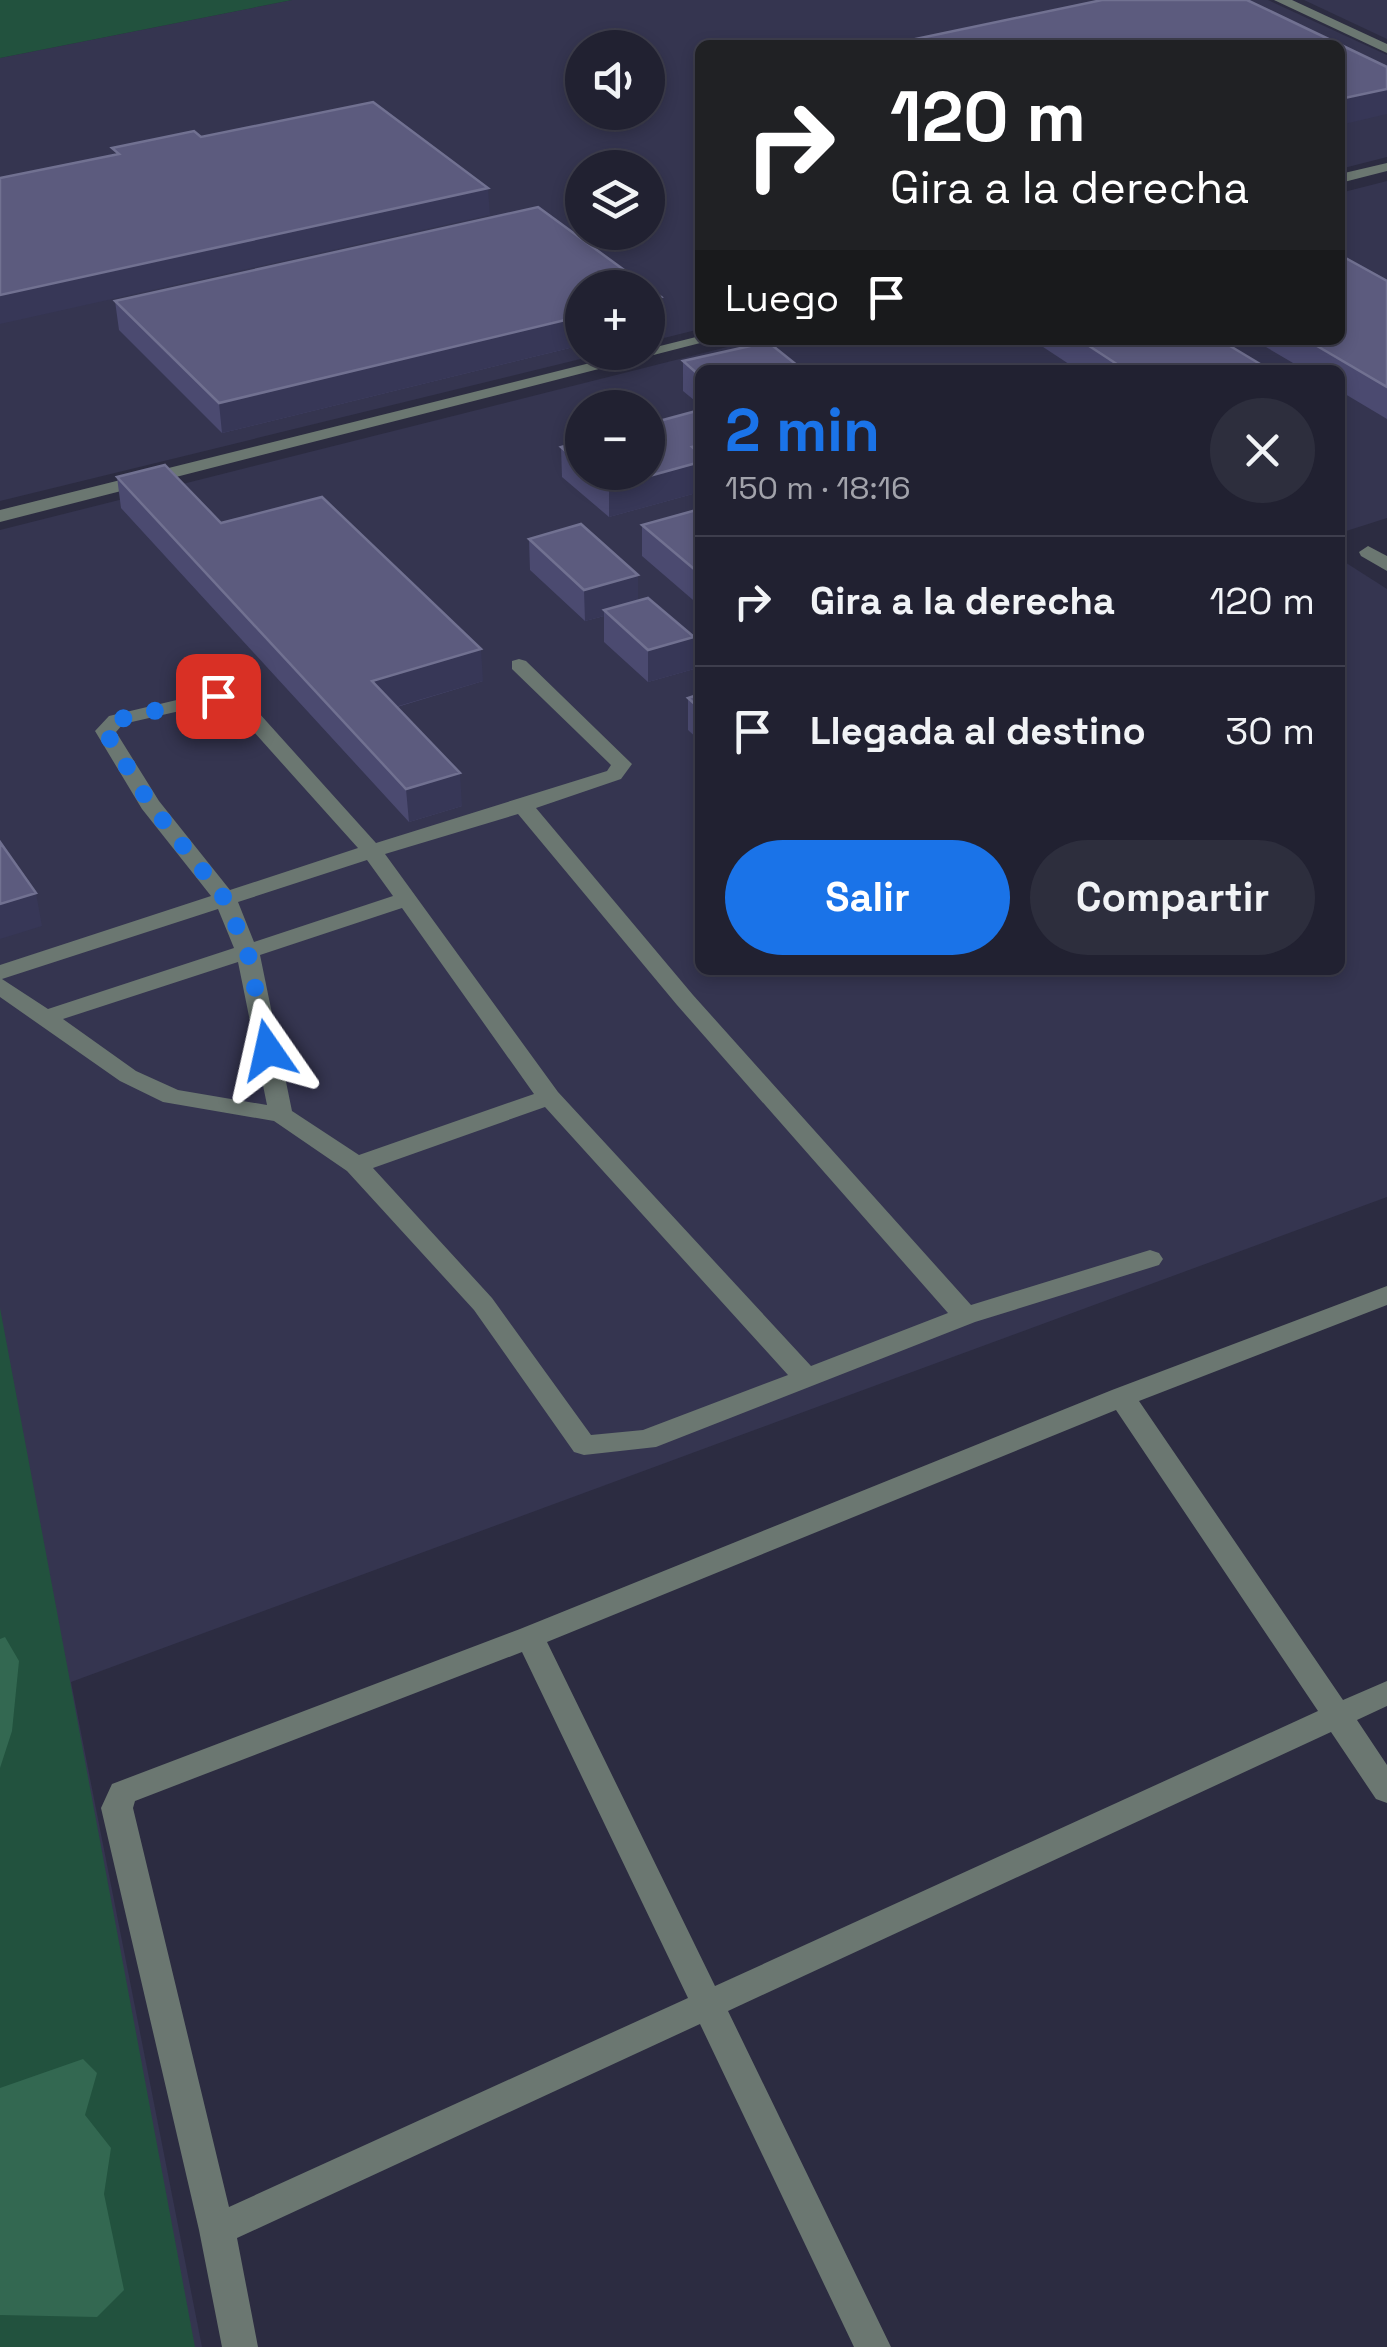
<!DOCTYPE html>
<html lang="es">
<head>
<meta charset="utf-8">
<style>
  :root { --surface:#212131; --page:#2d2e3d; --text:#f1f3f6; --muted:#a2a3ab; --line:#3e3e4d; --accent:#1a73e8 }
  body { margin:0; font-family:"Space Grotesk",sans-serif; background:var(--page); color:var(--text); height:100vh; display:flex; flex-direction:column; font-size:38px; white-space:nowrap }
  * { box-sizing:border-box; margin:0 }
  p { font-size:32px; color:var(--muted) }
  .icon { flex:none; width:55px; height:55px; fill:none; stroke:currentColor; stroke-width:2; stroke-linecap:round; stroke-linejoin:round }
  .map { position:relative; flex:1; overflow:hidden }
  .side { position:absolute; left:695px; top:365px; width:650px; height:610px; display:flex; flex-direction:column; background:var(--surface); border-radius:15px; box-shadow:0 5px 15px #0003,0 0 0 2px var(--line) }
  .side>* { flex:none }
  .banner { position:absolute; left:695px; top:40px; width:650px; height:305px; border-radius:15px; box-shadow:0 5px 15px #0003,0 0 0 2px var(--line); background:#202124; color:#fff; overflow:hidden }
  .fabs { position:absolute; left:565px; top:30px; display:grid; gap:20px }
  .fabs a { display:grid; place-items:center; width:100px; height:100px; border-radius:50%; background:var(--surface); box-shadow:0 5px 15px #0003,0 0 0 2px var(--line); font-size:50px }
  .pin { position:absolute; display:grid; place-items:center; width:85px; height:85px; color:#fff; margin:-42px; border-radius:20px; box-shadow:0 5px 15px #0006 }
  .me { position:absolute; width:110px; margin:-55px; rotate:349deg; stroke-linejoin:round; filter:drop-shadow(0 0 8px #0008) }
  .turn { display:flex; align-items:center; gap:35px; height:210px; padding:0 30px; font-size:45px }
  .turn .icon { width:130px; height:130px; stroke-width:2.5 }
  .turn b { display:block; font-size:70px; line-height:85px }
  .then { display:flex; align-items:center; height:95px; padding:0 30px; background:#0003; gap:20px; font-size:38px }
  .round { display:grid; place-items:center; flex:none; width:105px; height:105px; border-radius:52px; background:var(--page) }
  .overview { display:flex; align-items:center; justify-content:space-between; height:170px; padding:0 30px }
  h1 { font-size:60px; font-weight:700; line-height:75px; color:var(--accent) }
  .primary-button { display:flex; gap:20px; margin-top:auto; padding:20px 30px }
  .primary-button a { flex:1; height:115px; border-radius:60px; background:var(--accent); color:#fff; font-size:40px; font-weight:700; line-height:115px; text-align:center }
  .primary-button a+a { background:var(--page); color:var(--text) }
  ul { padding:0; list-style:none }
  li { display:flex; align-items:center; gap:30px; height:130px; padding:0 30px; border-top:2px solid var(--line) }
  li div { flex:1 }
  li b { display:block; font-size:38px }
  li em { font-style:normal }
  .map>svg:first-child { display:block }
  .built { fill:#353550; fill-rule:evenodd }
  .green { fill:#22523e }
  .forest { fill:#336851 }
  .lines { fill:none; stroke-linecap:round; stroke-linejoin:round }
  .minor { fill:#6b7771; fill-rule:evenodd }
  .wall { fill:#4b4a70 }
  .shaded-wall { fill:#373757 }
  .building { fill:#5c5b7e; stroke:#717191; stroke-width:2.5 }
  .route { stroke:#1a73e8; stroke-width:18; stroke-dasharray:0 32.4 }
</style>
</head>
<body>
<div class="map">
<svg width="1387" height="2347" viewBox="0 0 1387 2347">
  <rect width="100%" height="100%" fill="#2c2c41"/>
  <!-- built -->
  <path class="built" d="M292,0H1268L1387,55V157L1340,169V45H700V329L648,342V288H582V352L605,353L0,501V58ZM582,48H648V112H582ZM582,168H648V232H582Z
    M1304,0H1387V39Z
    M1387,181V518L1340,533V370H700V970H1340V559L1387,589V1197L71,1682L202,2347H0V530L755,340H1340V193ZM582,408H648V472H582Z"/>
  <!-- green -->
  <path class="green" d="M0,0H292L0,58Z
    M0,1308L195,2347H0Z"/>
  <!-- forest -->
  <path class="forest" d="M5,1637L19,1661L12,1731L0,1768V1639Z
    M83,2059L97,2073L85,2115L111,2148L104,2194L124,2290L97,2317L0,2315V2088Z"/>
  <g class="lines">
    <!-- minor -->
    <path class="minor" d="M1274,0H1292L1387,44V53Z
      M1387,163V171L1340,183V174Z
      M700,336V340H712L0,522V510L634,352H648V349Z
      M1368,546L1387,556V571L1361,556L1359,552Z
      M519,659L526,661L632,764L621,779L536,808L693,995L971,1305L1150,1250L1159,1253L1163,1259L1159,1265L975,1322L656,1447L584,1455L574,1452L474,1310L347,1171L274,1121L163,1102L120,1081L0,997V965L211,896L142,809L95,731L109,716L219,690L240,692L376,843L607,771L611,765L512,669V661ZM219,702H227L358,848L230,890L159,801L116,732L123,724ZM518,814L677,1005L948,1313L811,1366L558,1092L385,854ZM367,860L393,896L254,942L238,902ZM402,908L534,1094L359,1155L292,1111L260,955ZM218,909L234,948L48,1009L2,979ZM238,962L267,1105L178,1090L136,1071L63,1019ZM545,1107L788,1375L643,1430L591,1435L492,1298L373,1168Z
      M1387,1286V1305L1139,1401L1343,1700L1387,1681V1706L1357,1720L1387,1765V1803L1376,1799L1331,1732L728,2011L891,2347H854L700,2024L237,2238L258,2347H222L199,2230L101,1808L112,1784L520,1629L1112,1390ZM1116,1410L1318,1711L715,1986L547,1642ZM522,1652L688,1998L229,2207L133,1808L135,1801Z"/>
  </g>
  <!-- wall -->
  <path class="wall" d="M538,207L661,297V326L648,329V288H582V345L222,433L119,330L115,301Z
    M1387,281V419L1340,391V370H1305L1254,340H1340Z
    M1038,340H1220L1270,370H1078L1037,343Z
    M683,361L700,370V405L683,391Z
    M700,410V492L609,517L562,477L561,447L582,441V472H648Z
    M117,477L221,523L483,681L397,707L462,806L409,822L121,508Z
    M700,509V606L642,556V525Z
    M529,539L638,575V600L694,669L648,682L604,642V616L585,621L530,570Z
    M700,694V741L688,730V698Z"/>
  <!-- shaded-wall -->
  <path class="shaded-wall" d="M1387,89V114L1340,125V99Z
    M488,188L490,215L0,324V295Z
    M661,297V326L648,329V300Z
    M582,316V345L222,433L219,403Z
    M700,445V492L609,517V487L692,447Z
    M638,575V606L604,610V616L585,621L584,590Z
    M694,637V669L648,682V650Z
    M481,649L483,681L375,713L372,681Z
    M460,773L462,806L409,822L406,789Z
    M36,893L42,926L0,939V904Z"/>
  <!-- building -->
  <path class="building" d="M1102,0H1247L1387,67V89L1340,99V45H887Z
    M373,102L488,188L0,295V178L119,154L112,148L194,131L201,137Z
    M538,207L661,297L648,300V288H582V316L219,403L115,301Z
    M1340,255L1387,281V387L1307,340H1340Z
    M1080,340H1220L1270,370H1126Z
    M768,342L803,370H700V376L683,361Z
    M700,410V445L692,447L700,454V462L609,487L592,472H648V424Z
    M582,441V465L561,447Z
    M165,465L221,523L322,497L481,649L372,681L460,773L406,789L117,477Z
    M700,509V574L642,525Z
    M581,524L638,575L584,590L529,539Z
    M648,598L694,637L648,650L604,610Z
    M700,694V709L688,698Z
    M0,842L36,893L0,904Z"/>
  <g class="lines">
    <!-- route -->
    <path class="route" d="M218,696L116,720L105,731L150,804L225,899L248,954L268,1050"/>
  </g>
</svg>
<div class="fabs">
<a><svg class="icon" aria-label="sound" viewBox="0 0 24 24"><path d="M4 9h4l5-4v14l-5-4H4zM17 9q2 3 0 6"/></svg></a>
<a><svg class="icon" aria-label="layers" viewBox="0 0 24 24"><path d="M12 4l9 5-9 5-9-5zM3 14l9 5 9-5"/></svg></a>
<a>+</a>
<a>−</a>
</div>
<div class="pin" style="left:218px;top:696px;background:#d93025"><svg class="icon" aria-label="arrive" viewBox="0 0 24 24"><path d="M6 21V4h12l-3 4 3 4H6"/></svg></div>
<svg class="me" style="left:268px;top:1050px" viewBox="-20 -20 40 40"><path d="M0-17L14 15 0 8-14 15z" fill="#1a73e8" stroke="#fff" stroke-width="4"/></svg>
<div class="banner">
<div class="turn"><svg class="icon" aria-label="right" viewBox="0 0 24 24"><path d="M7 20v-9h11M14 6l5 5-5 5"/></svg><div><b>120 m</b>Gira a la derecha</div></div>
<div class="then">Luego<svg class="icon" aria-label="arrive" viewBox="0 0 24 24"><path d="M6 21V4h12l-3 4 3 4H6"/></svg></div>
</div>
<section class="side">
<div class="overview"><div><h1>2 min</h1><p>150 m · 18:16</p></div><a class="round"><svg class="icon" aria-label="close" viewBox="0 0 24 24"><path d="M6 6l12 12M18 6L6 18"/></svg></a></div>
<ul>
<li><svg class="icon" aria-label="right" viewBox="0 0 24 24"><path d="M7 20v-9h11M14 6l5 5-5 5"/></svg><div><b>Gira a la derecha</b></div><em>120 m</em></li>
<li><svg class="icon" aria-label="arrive" viewBox="0 0 24 24"><path d="M6 21V4h12l-3 4 3 4H6"/></svg><div><b>Llegada al destino</b></div><em>30 m</em></li>
</ul>
<div class="primary-button"><a>Salir</a><a>Compartir</a></div>
</section>
</div>
</body>
</html>
